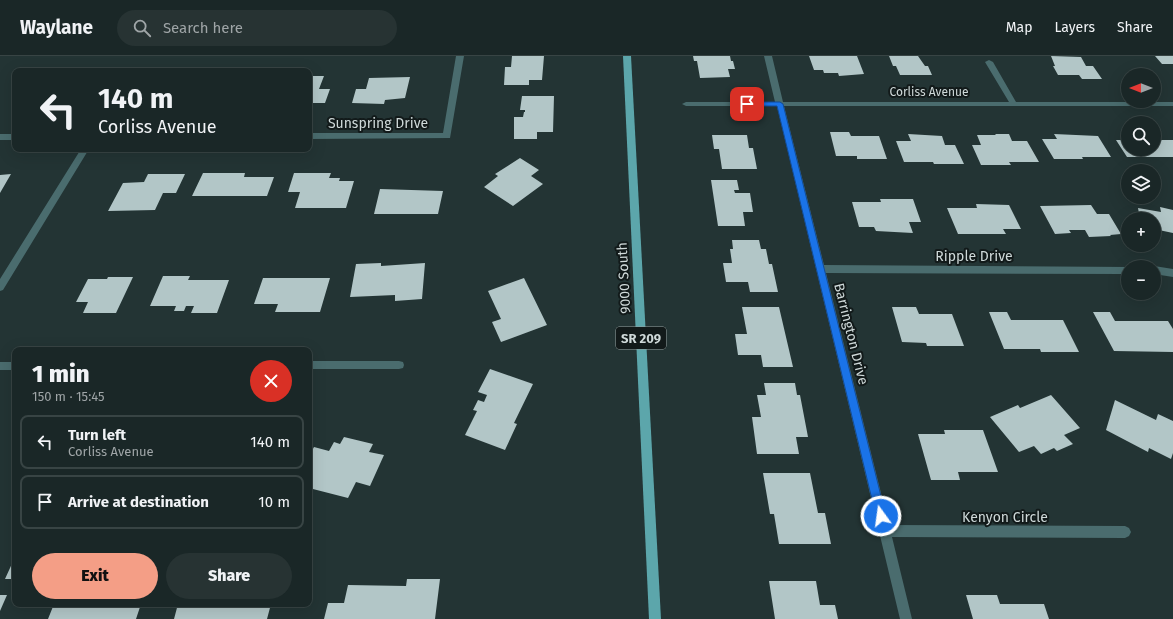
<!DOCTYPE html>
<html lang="en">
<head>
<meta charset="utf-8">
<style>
  :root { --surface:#1a2727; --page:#273333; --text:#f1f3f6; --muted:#9fa5a7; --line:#384444; --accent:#f49e86 }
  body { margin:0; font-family:"Fira Sans",sans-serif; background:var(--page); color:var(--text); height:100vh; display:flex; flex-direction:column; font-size:15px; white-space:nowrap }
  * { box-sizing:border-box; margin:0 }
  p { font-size:13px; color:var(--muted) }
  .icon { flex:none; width:22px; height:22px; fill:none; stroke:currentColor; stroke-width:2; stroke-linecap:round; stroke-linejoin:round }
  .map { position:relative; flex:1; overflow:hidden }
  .side { position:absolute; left:12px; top:291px; width:300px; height:260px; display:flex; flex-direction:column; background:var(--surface); border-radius:8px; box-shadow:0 4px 16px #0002,0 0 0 1px var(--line) }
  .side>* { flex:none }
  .hud { position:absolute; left:12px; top:12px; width:300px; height:84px; border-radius:8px; box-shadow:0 4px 16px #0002,0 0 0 1px var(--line); background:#1a2727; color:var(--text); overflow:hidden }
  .needle { width:26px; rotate:270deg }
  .tools { position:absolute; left:1121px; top:12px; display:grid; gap:8px }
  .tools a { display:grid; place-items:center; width:40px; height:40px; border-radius:50%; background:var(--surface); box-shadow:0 4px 16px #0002,0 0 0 1px var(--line); font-size:20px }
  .pin { position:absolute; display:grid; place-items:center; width:34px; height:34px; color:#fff; margin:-17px; border-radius:8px; box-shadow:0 2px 6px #0006 }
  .me { position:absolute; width:44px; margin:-22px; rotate:346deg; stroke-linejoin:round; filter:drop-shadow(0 0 3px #0008) }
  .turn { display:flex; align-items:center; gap:14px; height:84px; padding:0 20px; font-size:18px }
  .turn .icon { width:52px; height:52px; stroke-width:2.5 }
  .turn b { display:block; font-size:28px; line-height:34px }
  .round { display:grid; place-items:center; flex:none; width:42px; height:42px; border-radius:21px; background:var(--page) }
  .headline { display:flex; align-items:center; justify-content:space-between; height:68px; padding:0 20px }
  h1 { font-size:24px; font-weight:800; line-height:30px }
  .button { display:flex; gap:8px; margin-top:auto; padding:8px 20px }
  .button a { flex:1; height:46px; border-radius:24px; background:var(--accent); color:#111; font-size:16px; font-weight:800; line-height:46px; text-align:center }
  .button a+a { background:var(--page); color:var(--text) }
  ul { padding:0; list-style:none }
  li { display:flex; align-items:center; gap:12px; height:54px; margin:0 8px 6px; padding:0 12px; border:2px solid var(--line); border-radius:8px }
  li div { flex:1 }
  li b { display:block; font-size:15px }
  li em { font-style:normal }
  header { display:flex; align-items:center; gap:24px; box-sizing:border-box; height:56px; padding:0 20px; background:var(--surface); border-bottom:1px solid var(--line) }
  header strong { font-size:19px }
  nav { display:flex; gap:22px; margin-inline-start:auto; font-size:14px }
  .search { width:280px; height:36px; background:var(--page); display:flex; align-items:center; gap:10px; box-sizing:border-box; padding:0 14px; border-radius:22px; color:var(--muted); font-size:15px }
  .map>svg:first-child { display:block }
  .building { fill:#b2c6c7 }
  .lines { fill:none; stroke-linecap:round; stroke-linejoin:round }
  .minor { fill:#4a6c6e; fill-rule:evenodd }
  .primary { fill:#5ca6ab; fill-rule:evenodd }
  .route { fill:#1a73e8; stroke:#114b97 }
  .labels { text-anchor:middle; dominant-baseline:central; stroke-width:4; stroke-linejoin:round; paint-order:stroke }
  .far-street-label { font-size:12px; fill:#cfd9d9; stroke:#121a1a }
  .shield { fill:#121a1a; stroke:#96a0a0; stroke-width:1 }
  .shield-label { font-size:13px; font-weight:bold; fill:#cfd9d9 }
  .street-label { font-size:14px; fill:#cfd9d9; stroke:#121a1a }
</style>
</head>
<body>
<header>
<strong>Waylane</strong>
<div class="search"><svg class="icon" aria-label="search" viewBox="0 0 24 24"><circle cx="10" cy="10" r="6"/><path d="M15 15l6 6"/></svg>Search here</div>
<nav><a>Map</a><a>Layers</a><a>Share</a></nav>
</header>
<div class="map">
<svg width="1173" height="563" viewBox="0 0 1173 563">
  <rect width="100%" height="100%" fill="#233434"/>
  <!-- building -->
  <path class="building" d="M512,0H544L542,24H529V29H504L505,11H511Z
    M693,0H730L731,5H733L735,13H728L730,21L700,22L697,5H694Z
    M809,0H857L864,18L839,20L838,17H824L823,14H814Z
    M889,0H918L925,10H928L932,19H900L896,10H893Z
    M1051,0L1081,1L1086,10H1093L1102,23H1082L1079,19H1058L1053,10H1055Z
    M1155,0H1173V8H1162Z
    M309,20H324L319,33H330L325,47H309Z
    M410,21L405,42L385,44L384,48L352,47L356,33H366L369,22Z
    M522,40H554L553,76H537V83H514V61H523L524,56H525V54H520Z
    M830,76H849L851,80H879L887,103H857V100H836Z
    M908,78L942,80L945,89H955L964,108H934L933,106H904L896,85H911Z
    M995,78H1009L1012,85H1027L1039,106H1009L1011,109H981L972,89H981L977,79H996Z
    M1054,78L1098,80L1111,101H1082L1083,103H1054L1042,83H1057Z
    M712,79H747L749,92H753L757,113H722L719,93H714Z
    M1154,80L1157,84H1173V101H1127L1116,84H1128V93H1154Z
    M520,102L539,114L531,120L543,128L513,150L484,131L498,120L495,118Z
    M203,117H245L244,121H274L267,140H192Z
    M294,117H331L329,122H340L339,125H354L346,152H295L300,136H288Z
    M11,118L0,137V119Z
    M148,118H185L176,137H163L155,154L108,155L123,127L144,126Z
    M711,124H737L739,134H734L735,137H750L753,156H743L745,170H718Z
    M380,133L443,135L438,158H374Z
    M880,143H913L921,166H909L913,177L876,175L874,171H859L852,146H881Z
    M976,148L1009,149L1021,173H1003L1006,178H958L947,152H977Z
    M1091,149L1097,158H1109L1121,178L1110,179L1111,180L1089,181L1085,174H1069L1071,177L1055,178L1040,150Z
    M1160,151L1173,154V177L1154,173V163H1140L1138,152L1161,156Z
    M732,184H759L761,193H766L769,208H772L778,236H750L748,226H726L723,207H732L730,193H733Z
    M381,207V210L425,207L422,243L395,245V239L350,241L356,208Z
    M163,220H190L188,224H229L217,257H191L194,250H186L184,255H174L176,250H150Z
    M108,221H133L116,257H83L88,246H76L88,223H107Z
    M263,222H330L320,256H275L278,248H254Z
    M524,222L547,269L501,286L492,266L501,263L488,235Z
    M742,251H779L793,311H763L761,299H738L735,278H747Z
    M892,251H916L919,258H952L964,290H927L926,287L902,286Z
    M989,256H1007L1011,264H1063L1079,296H1041L1040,293H1004Z
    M1093,256H1110L1115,265H1168L1173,273V296L1114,295Z
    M490,313L533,328L514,367L517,368L505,394L465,379L477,355L473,354L478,344L484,346L487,339L478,336Z
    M764,327H795L797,339H800L808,381H796L799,398H757L752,361H761L757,339H766Z
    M1051,339L1080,372L1064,379L1073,388L1057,395L1054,392L1041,398L1034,390L1019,396L990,361L1018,349L1020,352Z
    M1115,344L1156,364L1158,358L1173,365V397L1171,403L1149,392L1148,396L1106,374Z
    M944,374H983L998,416H958L960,424H931L918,378H945Z
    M344,381L373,388L369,396L384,399L370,430L356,426L348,442L309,432V400L314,391L329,395L334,386L340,388Z
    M763,417H810L818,457H825L831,488H779L774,458H770Z
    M15,501V523H5Z
    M407,523H440L435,563H324L328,547H344L348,529L406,530Z
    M769,525H816L820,549H835L838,563H775Z
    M0,539H7L0,555Z
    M966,539H997L1000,548H1044L1049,563H973Z
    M54,548H141L136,563H48Z
    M178,548H271L267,563H174Z"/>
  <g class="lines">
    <!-- minor -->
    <path class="minor" d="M456,0H464L450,82L309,83V77H443Z
      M764,0H772L783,46H1009L985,6L989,4L993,6L1016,46H1173V50H784L824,209L1130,211H1128V218L826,217L889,469L1125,470L1129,472L1131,476L1129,480L1125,482L892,481L912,563H900L777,50H686L682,48L686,46H775Z
      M0,78H15V84H0Z
      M81,93H89L3,234L0,235V223Z
      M1154,210L1173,213V221L1154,218V211H1152Z
      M309,305H399L403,306L404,309L403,312L399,313H309Z
      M0,306H15V314H0Z"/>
    <!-- primary -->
    <path class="primary" d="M623,0H631L661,563H649Z"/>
  </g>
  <!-- route -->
  <path class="route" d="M747,46H780L783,48L886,460L885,463L881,465L877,463L876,460L777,50H744L743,48Z"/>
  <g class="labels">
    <!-- far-street labels -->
    <g class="far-street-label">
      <text x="929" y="36">Corliss Avenue</text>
    </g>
    <!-- shield labels -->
    <rect class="shield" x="616" y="271" width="50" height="22" rx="3"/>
    <g class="shield-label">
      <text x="641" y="282">SR 209</text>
    </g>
    <!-- street labels -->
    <g class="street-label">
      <text x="378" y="67">Sunspring Drive</text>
      <text x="974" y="200">Ripple Drive</text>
      <text transform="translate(624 222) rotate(-93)">9000 South</text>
      <text transform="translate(851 278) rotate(76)">Barrington Drive</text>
      <text x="1005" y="461">Kenyon Circle</text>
    </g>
  </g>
</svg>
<div class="tools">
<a><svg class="needle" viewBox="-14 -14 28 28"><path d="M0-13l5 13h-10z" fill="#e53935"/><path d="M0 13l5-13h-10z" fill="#9fa5a7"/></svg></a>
<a><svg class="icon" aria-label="search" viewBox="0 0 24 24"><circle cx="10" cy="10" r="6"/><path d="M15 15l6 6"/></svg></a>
<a><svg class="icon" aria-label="layers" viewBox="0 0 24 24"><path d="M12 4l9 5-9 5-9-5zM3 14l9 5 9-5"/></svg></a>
<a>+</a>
<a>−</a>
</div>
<div class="pin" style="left:747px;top:48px;background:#d93025"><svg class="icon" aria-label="arrive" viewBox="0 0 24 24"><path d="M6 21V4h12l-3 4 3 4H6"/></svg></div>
<svg class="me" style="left:881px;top:460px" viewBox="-20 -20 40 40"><circle r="17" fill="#1a73e8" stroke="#fff" stroke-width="3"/><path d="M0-11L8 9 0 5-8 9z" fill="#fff"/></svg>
<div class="hud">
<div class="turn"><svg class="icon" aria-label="left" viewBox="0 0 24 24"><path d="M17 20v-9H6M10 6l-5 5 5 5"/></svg><div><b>140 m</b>Corliss Avenue</div></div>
</div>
<section class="side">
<div class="headline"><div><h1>1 min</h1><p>150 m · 15:45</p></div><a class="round" style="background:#d93025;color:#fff"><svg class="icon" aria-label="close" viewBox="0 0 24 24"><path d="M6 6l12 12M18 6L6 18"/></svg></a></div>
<ul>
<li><svg class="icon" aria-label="left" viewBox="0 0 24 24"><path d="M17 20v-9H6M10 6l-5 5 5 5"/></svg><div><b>Turn left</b><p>Corliss Avenue</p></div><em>140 m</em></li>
<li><svg class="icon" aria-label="arrive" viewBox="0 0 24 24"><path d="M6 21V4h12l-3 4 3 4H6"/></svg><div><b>Arrive at destination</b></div><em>10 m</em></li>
</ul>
<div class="button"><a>Exit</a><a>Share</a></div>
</section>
</div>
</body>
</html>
